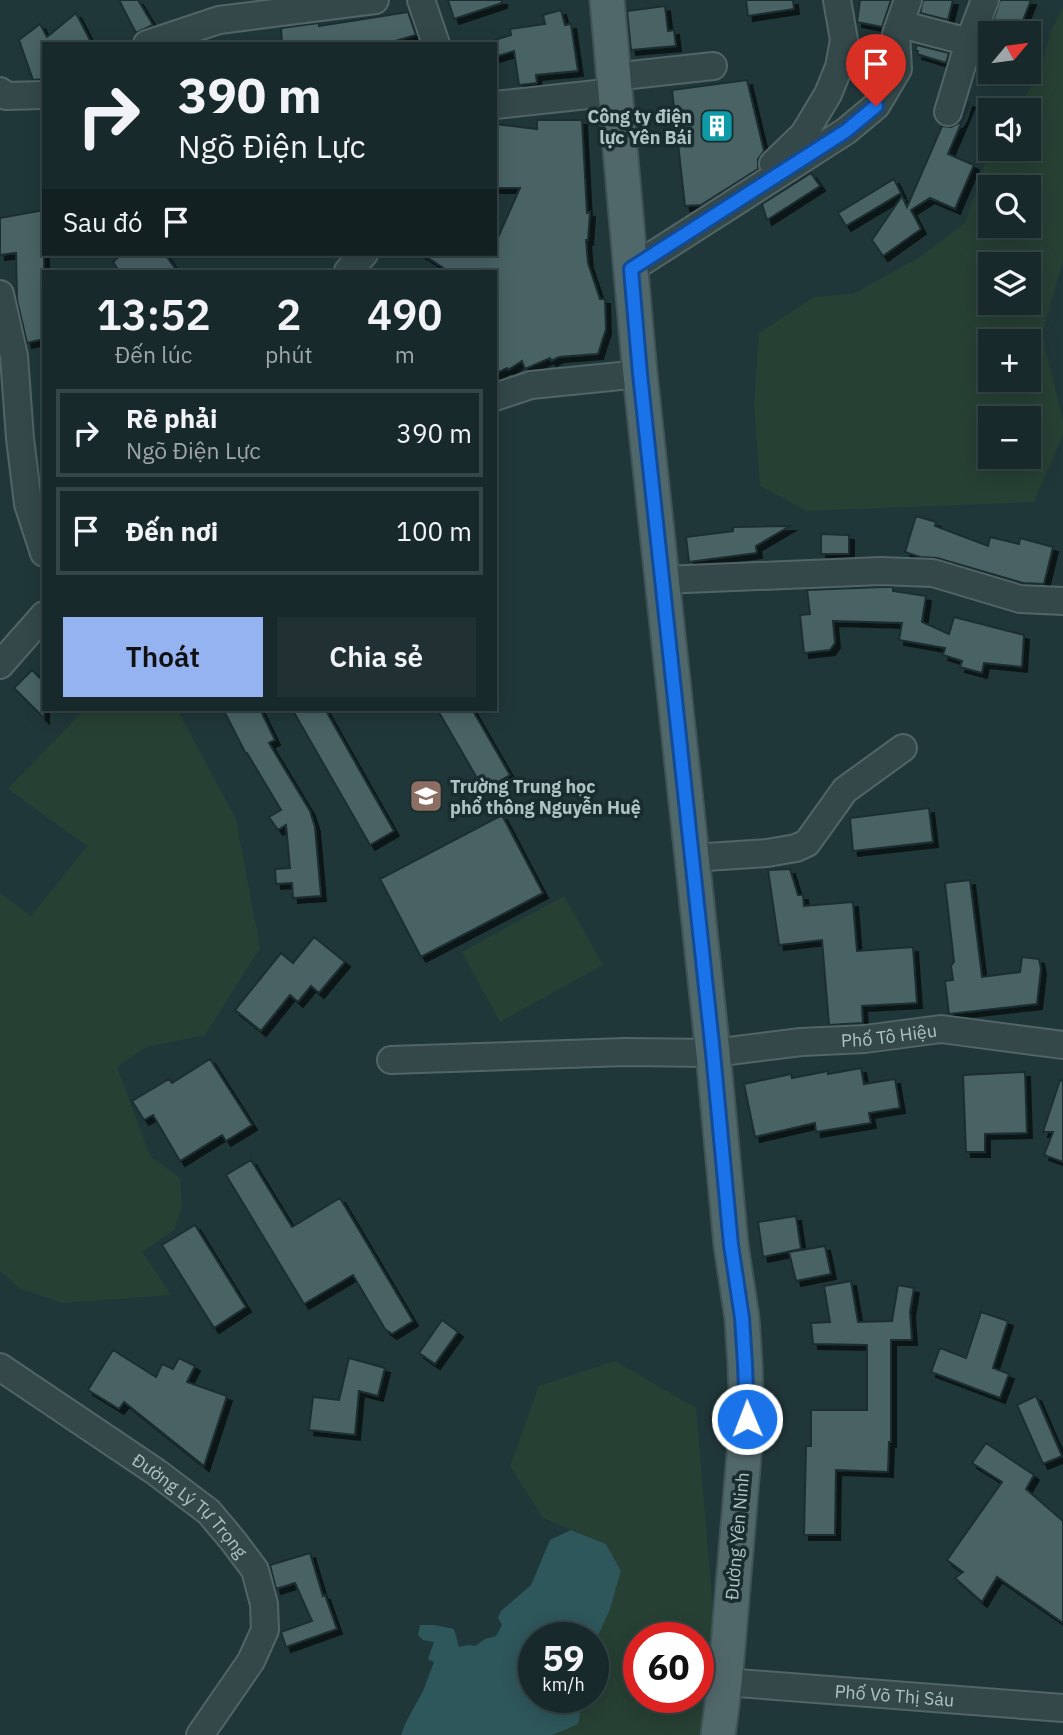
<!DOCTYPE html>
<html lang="vi">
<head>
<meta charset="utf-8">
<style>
  :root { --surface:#18292b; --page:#213133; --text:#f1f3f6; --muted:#9fa6a9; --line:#364547; --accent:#95b2f1 }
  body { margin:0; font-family:"IBM Plex Sans",sans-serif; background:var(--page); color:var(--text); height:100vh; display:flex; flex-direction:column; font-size:26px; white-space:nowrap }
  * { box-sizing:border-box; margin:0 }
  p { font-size:23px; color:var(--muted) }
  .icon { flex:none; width:38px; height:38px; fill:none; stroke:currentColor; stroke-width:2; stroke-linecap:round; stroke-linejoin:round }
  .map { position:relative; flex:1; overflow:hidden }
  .sheet { position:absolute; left:42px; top:270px; width:455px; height:441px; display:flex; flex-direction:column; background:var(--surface); border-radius:0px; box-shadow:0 4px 18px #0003,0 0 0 2px var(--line) }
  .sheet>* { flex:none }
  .banner { position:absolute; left:42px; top:42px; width:455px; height:214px; border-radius:0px; box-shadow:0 4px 18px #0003,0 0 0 2px var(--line); background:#18292b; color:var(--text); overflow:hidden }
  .needle { width:46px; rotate:61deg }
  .fabs { position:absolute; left:978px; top:21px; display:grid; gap:14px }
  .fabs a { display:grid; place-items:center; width:63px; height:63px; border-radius:0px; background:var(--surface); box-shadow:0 4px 18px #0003,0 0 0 2px var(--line); font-size:35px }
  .speed { position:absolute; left:518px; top:1622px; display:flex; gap:14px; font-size:35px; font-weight:700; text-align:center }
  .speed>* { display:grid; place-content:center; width:91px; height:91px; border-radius:50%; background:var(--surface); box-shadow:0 4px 18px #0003,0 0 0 2px var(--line); line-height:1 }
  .speed small { font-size:18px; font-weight:400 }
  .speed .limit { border:10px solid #d22; background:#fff; color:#111 }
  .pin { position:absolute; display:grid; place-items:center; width:60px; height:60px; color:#fff; margin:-72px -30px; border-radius:50% 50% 50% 0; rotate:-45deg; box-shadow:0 0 7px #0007 }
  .pin .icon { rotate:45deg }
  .me { position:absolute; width:77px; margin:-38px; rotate:359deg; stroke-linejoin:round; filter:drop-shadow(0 0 5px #0008) }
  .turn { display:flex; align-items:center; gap:24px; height:147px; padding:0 21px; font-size:32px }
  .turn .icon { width:91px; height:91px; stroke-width:2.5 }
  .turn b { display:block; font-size:49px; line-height:60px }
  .then { display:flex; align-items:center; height:66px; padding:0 21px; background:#0003; gap:14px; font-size:26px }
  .eta { display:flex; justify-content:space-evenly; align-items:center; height:119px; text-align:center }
  .eta b { font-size:42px; font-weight:600; line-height:49px }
  .button { display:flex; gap:14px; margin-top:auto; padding:14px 21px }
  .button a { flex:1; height:80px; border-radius:0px; background:var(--accent); color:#111; font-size:28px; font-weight:600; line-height:80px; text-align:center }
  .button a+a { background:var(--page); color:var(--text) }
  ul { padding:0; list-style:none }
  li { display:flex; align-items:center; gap:21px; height:88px; margin:0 14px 10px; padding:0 7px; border:4px solid var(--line); border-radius:0px }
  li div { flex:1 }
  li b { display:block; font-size:26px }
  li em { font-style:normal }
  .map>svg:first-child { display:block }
  .green { fill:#274034; fill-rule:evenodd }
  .water { fill:#2e575b }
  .building { fill:#486365; stroke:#1b2e30; stroke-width:2; filter:url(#shadow) }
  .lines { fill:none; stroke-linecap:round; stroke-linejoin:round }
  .minor-casing { stroke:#516567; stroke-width:30 }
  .major-casing { stroke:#405356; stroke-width:37 }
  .minor { stroke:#34484a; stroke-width:26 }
  .major { stroke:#51686a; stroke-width:33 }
  .route-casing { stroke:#114b97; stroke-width:18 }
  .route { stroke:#1a73e8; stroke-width:12 }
  .labels { text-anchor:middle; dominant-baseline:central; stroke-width:7; stroke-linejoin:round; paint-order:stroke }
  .poi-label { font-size:18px; font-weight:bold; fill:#aec3c6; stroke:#192c2e; text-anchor:end }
  .street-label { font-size:18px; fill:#aec3c6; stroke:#192c2e }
</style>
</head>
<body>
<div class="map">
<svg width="1063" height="1735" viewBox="0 0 1063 1735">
  <defs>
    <filter id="shadow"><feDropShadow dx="5" dy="5" stdDeviation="0" flood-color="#0009"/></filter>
  </defs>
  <rect width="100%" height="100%" fill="#203739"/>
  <!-- green -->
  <path class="green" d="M1063,8V261L1042,333L1063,421V435L1034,502L807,511L760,486L754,404L759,333L814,297L853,294L920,257L965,223L988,155L992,149H1029V110H1017L1038,76L1051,31ZM990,187H1029V226H990ZM990,264H1029V303H990ZM990,341H1029V380H990ZM990,418H1029V457H990Z
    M85,709H177L236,819L260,948L205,1035L146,1047L117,1067L150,1156L180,1178L182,1207L174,1230L142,1252L171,1295L62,1303L19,1288L0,1271V893L31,916L87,846L8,789Z
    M564,896L603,965L500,1022L462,952Z
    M615,1361L696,1408L714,1620L700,1735H553L577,1724L583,1698H593V1647L610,1609L621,1571L606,1544L543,1518L510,1466L539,1386ZM639,1638H698V1698H639Z"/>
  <!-- water -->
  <path class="water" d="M571,1530L606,1544L621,1571L610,1609L593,1647V1638H534V1698H583L578,1724L553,1735H401L405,1724L423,1691L434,1662L428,1659L434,1642L423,1640L418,1635L420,1625H434L454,1629L459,1647L468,1645L475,1646L485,1639L496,1636L502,1625L498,1618L501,1611L531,1585L550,1540Z"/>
  <!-- building -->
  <path class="building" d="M119,0H138L153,25L136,33Z
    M448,0H502V3L454,19Z
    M746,0H793L794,9L748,16Z
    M860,0H891L882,27L857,22Z
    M923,0H953L948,20L920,13Z
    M1000,0H1031L1018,33H990V77L976,73Z
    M665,6L668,31L674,30L676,46L631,50L627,11Z
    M561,10L565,25L571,24L578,71L536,75L537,83L519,85L514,51L495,57V40L511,35L510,29L545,24L543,15Z
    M408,12L416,35L385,44H282L281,28L319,23V26Z
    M76,13L92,44H44V79L33,80L19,40L40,24L47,37Z
    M917,45L949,53L946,63L917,54L918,51L915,50Z
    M747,80L764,151L758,159V169L701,205L685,206L672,90Z
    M968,102L970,103L948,154L974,165L955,209L930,198L911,210L921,229L883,256L872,240L902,196L907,207L942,126L951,127L959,123L963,117Z
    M537,120H582L587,213L590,212L588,240H586L588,263L600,299H605L606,329L598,354L559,357L551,361L550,358L525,369L522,361L508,370L507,368L495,374V271H448L422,254H495V244L520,188H495V124L537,129Z
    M811,173L820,186L767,220L762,204Z
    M894,179L901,193L846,226L838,213Z
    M44,210V339L27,343L17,300L16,253L0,255V218Z
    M122,254H165L177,271H119L113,262Z
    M916,516L936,522L935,526L988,546L990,537L1019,544L1020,538L1053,547L1044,584L1023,583L937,558L920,557L905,552Z
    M790,526L756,546L757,553L689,562L686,537L733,531V527Z
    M821,534L849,535V554H821Z
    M881,587H893V591L926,596L922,622L949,634L954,617L1024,635L1022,667L984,663L982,673L960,667L962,661L943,655L945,648L899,640L902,623L833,621L835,643L830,650L804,653L800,615L810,614L807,590Z
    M32,670L44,682V718L14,688Z
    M223,709H260L275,740L269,743L310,811L315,827L321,896L293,898L292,883L276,884L275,869L290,868L286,825L278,830L269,817L281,810L247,753L246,754Z
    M292,709H325L394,831L370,845Z
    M437,709H472L510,775L484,790Z
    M929,808L933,842L853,851L850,818Z
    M502,815L543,893L421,957L380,879Z
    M790,869L798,895H803L804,906L853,902L857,951L913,947L917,1003L862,1006L863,1023L829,1025L822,940L779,945L768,870Z
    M970,880L982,977L1020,972L1022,957L1039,959L1041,969L1037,1004L949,1014L945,981L953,980L951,966L954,962L945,883Z
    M314,937L345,962L319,993L311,986L298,1002L290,995L261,1031L235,1010L281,953L293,963Z
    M210,1059L252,1125L226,1141L222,1135L180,1161L153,1115L144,1120L132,1101L169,1079L172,1083Z
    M861,1068L864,1084L895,1079L900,1108L869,1113L871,1123L816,1132L815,1123L755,1137L744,1084L791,1074L792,1078L828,1071V1074Z
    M1025,1072L1027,1133L985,1134V1152H966L963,1075Z
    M1060,1080L1063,1081V1162L1044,1155L1053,1132H1043Z
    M251,1160L292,1227L340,1198L413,1321L392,1334L385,1329L353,1275L304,1304L226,1175Z
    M796,1216L801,1249L763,1257L758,1222Z
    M195,1225L246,1307L214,1328L162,1245Z
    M825,1246L831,1274L796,1281L789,1252Z
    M851,1281L858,1322L892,1321L898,1285L914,1288L910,1312L912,1340H891V1442H889L888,1472L836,1470L835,1535H804L806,1446H811V1410H867V1345L813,1344L811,1323L830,1322L824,1286Z
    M981,1312L1008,1321L993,1368L1009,1374L1000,1398L931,1372L940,1348L966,1358Z
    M442,1320L458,1332L435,1364L419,1353Z
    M113,1350L156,1377L162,1364L173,1369L179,1358L195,1366L187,1382L227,1396L204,1466L124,1402L119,1409L88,1390Z
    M349,1358L385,1368L378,1396L359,1391L355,1435L309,1430L313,1397L339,1400Z
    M1036,1396L1062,1456L1043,1464L1017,1405Z
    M986,1443L1034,1475L1026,1489L1063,1521V1623L997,1577L982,1602L955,1578L963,1572L947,1560L1002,1482L972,1463Z
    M310,1553L323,1596L325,1595L337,1629L286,1647L281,1632L312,1621L295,1583L276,1589L270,1565Z"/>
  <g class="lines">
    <defs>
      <g id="minor">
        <path d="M421,0L436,44"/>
        <path d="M900,24L969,42"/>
        <path d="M147,44L219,20L375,0"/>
        <path d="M613,77L713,66"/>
        <path d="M0,91L6,96L44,95"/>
        <path d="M495,105L615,92"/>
        <path d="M948,112L969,42L985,0"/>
        <path d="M773,164L804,134L828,94L839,67L844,40L837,0"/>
        <path d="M631,269L846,131L876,106L898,69L896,34L908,0"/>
        <path d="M348,271L364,254"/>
        <path d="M0,294L14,356L20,438L28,504L44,553"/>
        <path d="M495,397L531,385L640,374"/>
        <path d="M662,580L881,571L933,573L1020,599L1063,601"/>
        <path d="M0,665L44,615"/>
        <path d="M691,858L767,853L796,848L807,843L845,790L903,748"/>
        <path id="s1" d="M391,1060L625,1052L713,1053L801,1042L865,1039L941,1029L1063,1045"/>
        <path id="s2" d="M0,1367L156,1472L209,1512L234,1542L255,1570L264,1604L265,1630L251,1661L200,1735"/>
        <path id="s3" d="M725,1682L1063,1708"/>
      </g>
      <path id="major" d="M607,0L640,374L713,1053L731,1245L742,1318L745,1364L747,1419L725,1682L718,1735"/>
    </defs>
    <!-- minor casing -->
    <use href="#minor" class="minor-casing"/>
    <!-- major casing -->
    <use href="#major" class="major-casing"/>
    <!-- minor -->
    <use href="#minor" class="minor"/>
    <!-- major -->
    <use href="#major" class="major"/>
  </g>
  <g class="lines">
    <defs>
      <path id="route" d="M747,1419L745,1364L742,1318L731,1245L713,1053L640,374L631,269L846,131L876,106"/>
    </defs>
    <!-- route casing -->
    <use href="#route" class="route-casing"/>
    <!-- route -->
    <use href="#route" class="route"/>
  </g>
  <!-- icons -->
  <defs>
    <symbol id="building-square" viewBox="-11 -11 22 22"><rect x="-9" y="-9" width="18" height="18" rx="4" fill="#0f9aa8" stroke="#192c2e"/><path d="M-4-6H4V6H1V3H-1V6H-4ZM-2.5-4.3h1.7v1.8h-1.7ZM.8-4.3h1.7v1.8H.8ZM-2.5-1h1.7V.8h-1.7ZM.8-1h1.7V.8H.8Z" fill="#fff"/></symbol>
    <symbol id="school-square" viewBox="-11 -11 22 22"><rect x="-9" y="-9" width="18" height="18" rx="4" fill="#8d6e63" stroke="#192c2e"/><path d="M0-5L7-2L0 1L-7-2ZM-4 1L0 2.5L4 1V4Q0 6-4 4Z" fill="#fff"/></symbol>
  </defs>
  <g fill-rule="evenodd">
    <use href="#building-square" x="698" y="107" width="38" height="38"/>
    <use href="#school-square" x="407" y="777" width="38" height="38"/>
  </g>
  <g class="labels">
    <!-- poi labels -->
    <g class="poi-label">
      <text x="692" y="116">Công ty điện<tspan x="692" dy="21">lực Yên Bái</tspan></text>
      <text x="450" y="786" text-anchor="start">Trường Trung học<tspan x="450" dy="21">phổ thông Nguyễn Huệ</tspan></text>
    </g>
    <!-- street labels -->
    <g class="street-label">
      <text stroke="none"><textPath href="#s1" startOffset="499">Phố Tô Hiệu</textPath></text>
      <text stroke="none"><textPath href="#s2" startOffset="236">Đường Lý Tự Trọng</textPath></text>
      <text transform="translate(737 1536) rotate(-85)">Đường Yên Ninh</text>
      <text stroke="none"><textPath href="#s3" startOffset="170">Phố Võ Thị Sáu</textPath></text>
    </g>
  </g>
</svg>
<div class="fabs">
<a><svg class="needle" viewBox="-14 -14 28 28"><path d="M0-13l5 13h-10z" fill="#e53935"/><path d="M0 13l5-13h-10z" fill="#9fa6a9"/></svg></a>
<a><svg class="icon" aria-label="sound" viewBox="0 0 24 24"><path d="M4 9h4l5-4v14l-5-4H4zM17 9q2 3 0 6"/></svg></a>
<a><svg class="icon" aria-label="search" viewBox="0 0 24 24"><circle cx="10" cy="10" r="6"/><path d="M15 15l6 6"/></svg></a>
<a><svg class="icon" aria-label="layers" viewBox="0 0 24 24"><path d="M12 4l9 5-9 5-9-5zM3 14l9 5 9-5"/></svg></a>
<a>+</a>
<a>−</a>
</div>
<div class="speed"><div>59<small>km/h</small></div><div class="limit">60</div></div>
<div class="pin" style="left:876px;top:106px;background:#d93025"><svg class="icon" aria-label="arrive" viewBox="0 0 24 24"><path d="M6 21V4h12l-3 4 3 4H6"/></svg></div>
<svg class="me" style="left:747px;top:1419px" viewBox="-20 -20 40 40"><circle r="17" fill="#1a73e8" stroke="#fff" stroke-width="3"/><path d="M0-11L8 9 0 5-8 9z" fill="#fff"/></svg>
<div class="banner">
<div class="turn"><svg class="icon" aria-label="right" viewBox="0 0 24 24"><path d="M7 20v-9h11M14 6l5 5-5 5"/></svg><div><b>390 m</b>Ngõ Điện Lực</div></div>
<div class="then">Sau đó<svg class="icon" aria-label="arrive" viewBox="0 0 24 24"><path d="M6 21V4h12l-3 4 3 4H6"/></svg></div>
</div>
<section class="sheet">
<div class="eta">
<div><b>13:52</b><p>Đến lúc</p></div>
<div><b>2</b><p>phút</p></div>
<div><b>490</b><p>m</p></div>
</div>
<ul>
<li><svg class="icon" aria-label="right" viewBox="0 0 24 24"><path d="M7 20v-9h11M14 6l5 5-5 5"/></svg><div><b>Rẽ phải</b><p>Ngõ Điện Lực</p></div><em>390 m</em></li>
<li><svg class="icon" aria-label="arrive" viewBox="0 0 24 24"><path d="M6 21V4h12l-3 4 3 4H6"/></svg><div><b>Đến nơi</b></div><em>100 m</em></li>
</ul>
<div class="button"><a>Thoát</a><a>Chia sẻ</a></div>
</section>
</div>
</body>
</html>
